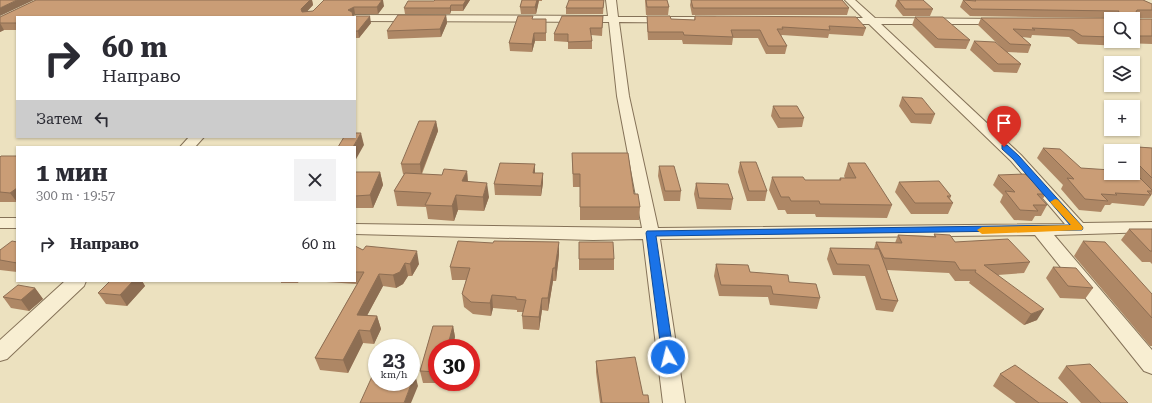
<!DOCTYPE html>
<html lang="ru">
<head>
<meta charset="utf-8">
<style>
  :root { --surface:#fff; --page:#f2f2f3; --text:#2b2b33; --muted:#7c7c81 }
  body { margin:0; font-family:"Roboto Serif",serif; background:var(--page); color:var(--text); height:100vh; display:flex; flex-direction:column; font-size:15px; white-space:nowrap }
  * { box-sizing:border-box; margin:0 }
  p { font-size:13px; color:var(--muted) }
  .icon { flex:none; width:22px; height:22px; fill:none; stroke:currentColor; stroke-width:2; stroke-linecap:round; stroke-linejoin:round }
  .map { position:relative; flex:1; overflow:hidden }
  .side { position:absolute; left:16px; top:146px; width:340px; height:136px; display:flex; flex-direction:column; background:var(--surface); border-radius:0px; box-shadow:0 1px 3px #0004 }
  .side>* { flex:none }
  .top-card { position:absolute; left:16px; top:16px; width:340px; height:122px; border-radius:0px; box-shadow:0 1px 3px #0004; background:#fff; color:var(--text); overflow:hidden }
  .fabs { position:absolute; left:1104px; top:12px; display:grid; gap:8px }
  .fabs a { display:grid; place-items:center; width:36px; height:36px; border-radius:0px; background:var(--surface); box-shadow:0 1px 3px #0004; font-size:20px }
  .speed { position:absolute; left:368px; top:339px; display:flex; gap:8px; font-size:20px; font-weight:700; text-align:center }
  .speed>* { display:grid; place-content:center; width:52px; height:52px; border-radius:50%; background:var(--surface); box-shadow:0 1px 3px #0004; line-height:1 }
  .speed small { font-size:10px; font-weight:400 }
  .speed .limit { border:6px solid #d22; background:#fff; color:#111 }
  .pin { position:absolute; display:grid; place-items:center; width:34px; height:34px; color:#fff; margin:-41px -17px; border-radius:50% 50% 50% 0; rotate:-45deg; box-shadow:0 0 4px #0007 }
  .pin .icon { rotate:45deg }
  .me { position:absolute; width:44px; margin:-22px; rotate:352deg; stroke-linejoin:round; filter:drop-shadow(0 0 3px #0008) }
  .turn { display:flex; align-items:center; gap:14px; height:84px; padding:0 20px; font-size:18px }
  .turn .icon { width:52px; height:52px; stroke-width:2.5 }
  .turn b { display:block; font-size:28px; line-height:34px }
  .then { display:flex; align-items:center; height:38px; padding:0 20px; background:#0003; gap:8px; font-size:15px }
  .round { display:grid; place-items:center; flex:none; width:42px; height:42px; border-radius:0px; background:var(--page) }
  .headline { display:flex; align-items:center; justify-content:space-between; height:68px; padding:0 20px }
  h1 { font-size:24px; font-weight:700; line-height:30px }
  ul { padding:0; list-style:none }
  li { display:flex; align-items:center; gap:12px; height:60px; padding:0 20px }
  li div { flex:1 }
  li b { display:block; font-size:15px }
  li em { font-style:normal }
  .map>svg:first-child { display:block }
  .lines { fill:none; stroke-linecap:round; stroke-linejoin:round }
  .minor-casing { stroke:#857258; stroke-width:2 }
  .minor { fill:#f8eed2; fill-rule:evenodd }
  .wall { fill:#ae8765; fill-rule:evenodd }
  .shaded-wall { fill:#8d6e53 }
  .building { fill:#ca9d76; stroke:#8d6e53 }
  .route { fill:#1a73e8; stroke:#114b97 }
  .slow { fill:#f59e0b }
</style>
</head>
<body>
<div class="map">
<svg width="1152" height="403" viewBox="0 0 1152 403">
  <rect width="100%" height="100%" fill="#ece1bf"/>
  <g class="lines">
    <defs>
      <path id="minor" d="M606,0H616L618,17H715L720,20L715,23L619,22L629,96L658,228L1065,224L1011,161L869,24H839L834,21L839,18H863L845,0H855L875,18L1004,19L1006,21L1004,23L1001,24H881L1021,155L1083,223L1152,222V232L1054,235L1152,350V374L1144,371L1035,235L660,239L685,403H663L643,239L593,240L355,234V224L642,228L617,96L609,22L355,21V17H351L355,15L608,16Z
        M189,137H204L195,147H180Z
        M0,218H17V228H0Z
        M65,281H86L84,286L7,359L0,361V340Z"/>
    </defs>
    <!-- minor casing -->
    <use href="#minor" class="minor-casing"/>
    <!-- minor -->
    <use href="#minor" class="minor"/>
  </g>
  <!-- wall -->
  <path class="wall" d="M36,0H312L313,5L307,11H313L324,0L384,6L378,14H355L353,15V16L371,23L359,38H355V17H17V30H4L0,32V17Z
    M470,0L463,11H451L450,14H405L404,8L434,1Z
    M522,0H542V1H539L536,14H521L520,7Z
    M604,0L603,14H566V8Z
    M645,0H667L669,7L668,15H646Z
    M691,0H842L849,8L847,15H692L690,5Z
    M897,0H923L933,9L930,16H903L895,6Z
    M963,0H1143L1152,4V18H1136V19H1152V44L1124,43L1122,46L1078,44L1069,37L1032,35L1031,38L1022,37L1031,45L1028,53L1007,52L1021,64L1017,73L994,72L970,50L974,41L1003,49L978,25L981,18H1115L970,16L960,7ZM1111,19H1133V41H1111Z
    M446,15L447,23L441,37L388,39L387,31Z
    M603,16L602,36L591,35L592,41V49H568V42L554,41V34Z
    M647,16L671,19L694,20L695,16L866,28L863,36L829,34L828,38L782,35L781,36L787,46L785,54H766L758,38H733L732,45L683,44L682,40H648L647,24Z
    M915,17L970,40L966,49L935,48L912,25Z
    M533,19H546V41H535L532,52L510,51L509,43Z
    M902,97L935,114L931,124L911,123L899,106Z
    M773,106L804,118L802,127L778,128L771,116Z
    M436,121L438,131L422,174L442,175L467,171L468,182L489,197L484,211L458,210L454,221L428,219L426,207L397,206L394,191L404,174H403L401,164Z
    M1124,146L1152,148V194L1144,206L1112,203L1110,205H1105L1101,212L1079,210L1061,189L1063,185L1037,158L1043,148L1081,168L1133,173V151H1121Z
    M572,153L640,207L639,220H580V187H573Z
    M17,156V202H0V157Z
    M740,162L767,191L765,201H747L738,172Z
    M848,163L892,205L887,218L816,217L815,214H787L785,210H778L769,190L772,177L805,180H839L840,178H845L844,176Z
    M535,164V173H543V183L541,196L495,195L494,184Z
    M659,166L681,191L680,201H664L658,176Z
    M355,172H380L383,185L373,208H355Z
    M998,175L1046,194L1042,200L1047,205L1041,216H1035L1032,221L1014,220L1000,202L1003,195L993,185Z
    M899,182L951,196L950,199L953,203L948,214H911L895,192Z
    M696,183L733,199L731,210L697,209L694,194Z
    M1129,229H1152V264L1150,262H1142L1121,240Z
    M934,234L955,242L1030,262L1024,273L998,275L1037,320L1024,325L969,283L970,281H955L949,273L887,270L898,301L893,312L876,310L865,276L833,275L827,259L830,248L874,249L876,242L895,243L898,235L934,236Z
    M1083,241L1152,294V346H1150L1074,256Z
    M17,242V272L0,270V250Z
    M579,242L614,259V270H579Z
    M355,246L363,250L419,264L412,276H408L403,284L396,288L383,286L367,315L377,316L381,329L374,344L363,343L348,373L320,370L315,358L357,284L311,281H355Z
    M559,254L556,281H553L548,311L542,310L539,330L523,329L522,316L523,312H517V310L493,308L491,316L473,314L464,307L462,294L466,280H452L450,267Z
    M716,264L750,272L789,282L820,298L817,309L770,305L768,297L719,296L714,276Z
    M1053,267L1093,288L1085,299L1060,298L1046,278Z
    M110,281H142L145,286L127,306L106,304L98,293Z
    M281,281H299L298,283H281Z
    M35,288L43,299L29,311L11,308L3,297Z
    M433,326H453L455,337L452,348H437V382H444V383H423L420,371Z
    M596,361L643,395L649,403H600L596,372Z
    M1066,366L1128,403H1081L1058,378Z
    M1000,374L1068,403H1016L993,386Z"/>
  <!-- shaded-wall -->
  <path class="shaded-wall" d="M17,0H34L0,16V8Z
    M310,0H312L313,5L303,16L301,9Z
    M382,0H383L384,6L378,14L377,7Z
    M466,0H470L463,11V5Z
    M537,0H539L536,14L535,7Z
    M451,5V11L450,14V8Z
    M354,7L355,14L350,17L348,10Z
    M446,15L447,23L441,37L440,29Z
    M370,16L371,23L359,38L358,31Z
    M0,23L4,30L0,32Z
    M534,33L535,41L532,52V44Z
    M436,121L438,131L421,174L420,164Z
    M361,133L364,145L355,161V147H353Z
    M535,164V174L533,173Z
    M467,171L468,185L462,181Z
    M380,172L383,185L373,208L370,195Z
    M543,173V183L541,196V186Z
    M487,183L489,197L484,211L483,197Z
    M17,188V202L10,193Z
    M456,195L458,210L454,221L452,206Z
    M559,242V254L556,281L555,268Z
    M417,251L419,264L412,276L410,264Z
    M405,263L408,276L403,284L396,288L393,275Z
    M553,268V281L548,311V298Z
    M379,274L383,286L361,327L357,315Z
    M133,281H142L145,286L127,306L120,295Z
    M35,288L43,299L29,311L21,300Z
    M492,295L493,308L491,316L490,303Z
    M542,298V310L539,330V317Z
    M1044,309L1037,320L1024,325L1031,314Z
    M377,316L381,329L374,344L370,331Z
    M453,326L455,337L452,348H447Z
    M359,330L363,343L348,373L343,360Z
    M415,374L418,386L411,403H404Z"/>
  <!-- building -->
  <path class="building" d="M0,0H17L0,8Z
    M36,0H310L301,9L302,12L313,11L324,0H382L377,7H354L348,10L352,12L353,16H370L358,31H355V17H17V23H0V17Z
    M435,0H466L463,5H451L450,8H404L408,1H434Z
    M522,0H537L535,7H520Z
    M569,0H604L603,8H566Z
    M646,0H667L669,7H647Z
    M691,0H842L849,8H693Z
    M898,0H923L933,9H905Z
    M963,0L976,1L975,0H1143L1152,4V10H1137L1136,12V19H1152V36H1133V19H1111V37L1082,36L1073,30L1032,28L1035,30L1013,29L1031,45L1010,44L981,18H1115L1119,11L972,9Z
    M398,15H446L440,29L387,31Z
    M518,16H533L532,19H546V33H534L532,44L509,43Z
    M562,16H603L602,28H590L592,41L568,42V34H554Z
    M647,16H670L671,19L695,20V16L856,17L866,28L829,26L830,30L782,27L783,29H777L787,46H768L760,30H731L733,37L684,35L683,32H648Z
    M915,17H943L970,40L938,39Z
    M974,41L995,42L1021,64H998Z
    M902,97L922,98L935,114H915Z
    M773,106H797L804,118H780Z
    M419,121H436L420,164H401Z
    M355,133H361L353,147H338L344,137H355Z
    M1124,146L1152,148V178L1133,159V157H1135L1133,155V151H1129Z
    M1043,148L1060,149L1081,168L1111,170V173H1133V172H1134L1152,190V191H1147L1151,195L1115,193L1117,195L1101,194L1108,201L1085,199L1067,178L1074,179Z
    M572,153H628L634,194H638L640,207H580V174H573Z
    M1,156H17V188L10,193L0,192V157Z
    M740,162H756L767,191H749Z
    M500,163L535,164L533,173H543L541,186L494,184Z
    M848,163H865L892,205L820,204L819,201H791L789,197H781L772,177H803L805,180H841L840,178H856Z
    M659,166H674L681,191H665Z
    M444,169L467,171L462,181L487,183L483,197L456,195L452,206L425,205L431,193L394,191L405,173L442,175Z
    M355,172H380L370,195L355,196Z
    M1025,174L1046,194H1037L1047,205H1033L1038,211L1020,210L1005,191L1015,192L998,175Z
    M939,181L951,196H947L953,203H915L899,182Z
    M696,183L728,184L733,199L699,198Z
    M1129,229H1152V251H1150Z
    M934,234L950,235L955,242L1008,239L1030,262L984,265L1044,309L1031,314L975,272L976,270H960L955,262L884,258L876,242L902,243L898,235L936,237Z
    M12,241L17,242V263L0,260V250Z
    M458,241L493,243L494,241L559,242L555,268H553L548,298H542L539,317L522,316L526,300L516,299V297L492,295L490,303L471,302L462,294L470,268L450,267Z
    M1083,241L1105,242L1152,294V318Z
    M579,242H613L614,259H579Z
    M355,246L363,250L366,246L417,251L410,264L405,263L400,272L393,275L379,274L357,315L377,316L370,331L359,330L343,360L315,358L364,272H355Z
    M830,248L879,249L898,301L881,299L869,265L837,264Z
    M716,264L748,265L750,272L788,275L789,282L816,284L820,298L773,294L771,286L721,285Z
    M1053,267L1076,268L1093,288L1068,286Z
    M110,281H133L120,295L98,293Z
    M18,285L35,288L21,300L3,297Z
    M433,326H453L447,348H437V372L420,371Z
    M635,357L643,395H648L649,403H602L596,361Z
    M1090,364L1128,403H1101L1066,366Z
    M1015,365L1068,403H1039L1000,374Z
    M375,370H377V382H411V374H415L404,403H360Z"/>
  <!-- route -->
  <path class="route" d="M1002,145H1007L1019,156L1082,226L1083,228L1082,230L656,236L674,357L672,360L668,362L664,360L662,357L646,233L647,231L1070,225L1013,159L1002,149Z"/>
  <!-- slow -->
  <path class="slow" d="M1055,199L1058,200L1082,226L1083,228L1082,230L982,234L977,230L982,227L1071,225L1050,202Z"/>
</svg>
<div class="fabs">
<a><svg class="icon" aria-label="search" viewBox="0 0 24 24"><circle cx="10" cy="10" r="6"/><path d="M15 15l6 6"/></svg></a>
<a><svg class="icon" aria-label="layers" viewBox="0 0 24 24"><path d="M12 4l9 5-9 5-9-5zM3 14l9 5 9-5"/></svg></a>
<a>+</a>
<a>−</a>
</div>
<div class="speed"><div>23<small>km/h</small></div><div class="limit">30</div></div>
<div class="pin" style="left:1004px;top:147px;background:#d93025"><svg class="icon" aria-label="arrive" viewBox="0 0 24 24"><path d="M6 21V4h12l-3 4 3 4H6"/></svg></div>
<svg class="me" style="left:668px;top:357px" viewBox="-20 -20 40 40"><circle r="17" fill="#1a73e8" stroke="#fff" stroke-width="3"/><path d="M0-11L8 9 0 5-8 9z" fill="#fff"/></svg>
<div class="top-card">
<div class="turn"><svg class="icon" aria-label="right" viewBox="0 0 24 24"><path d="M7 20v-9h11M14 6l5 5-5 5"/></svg><div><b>60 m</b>Направо</div></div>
<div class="then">Затем<svg class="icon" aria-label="left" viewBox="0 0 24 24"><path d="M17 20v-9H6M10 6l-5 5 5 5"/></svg></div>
</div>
<section class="side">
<div class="headline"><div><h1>1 мин</h1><p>300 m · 19:57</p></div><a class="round"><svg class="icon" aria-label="close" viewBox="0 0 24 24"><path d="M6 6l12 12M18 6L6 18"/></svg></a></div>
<ul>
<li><svg class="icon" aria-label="right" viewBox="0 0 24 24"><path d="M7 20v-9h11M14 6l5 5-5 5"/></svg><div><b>Направо</b></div><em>60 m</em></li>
</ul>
</section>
</div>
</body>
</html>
